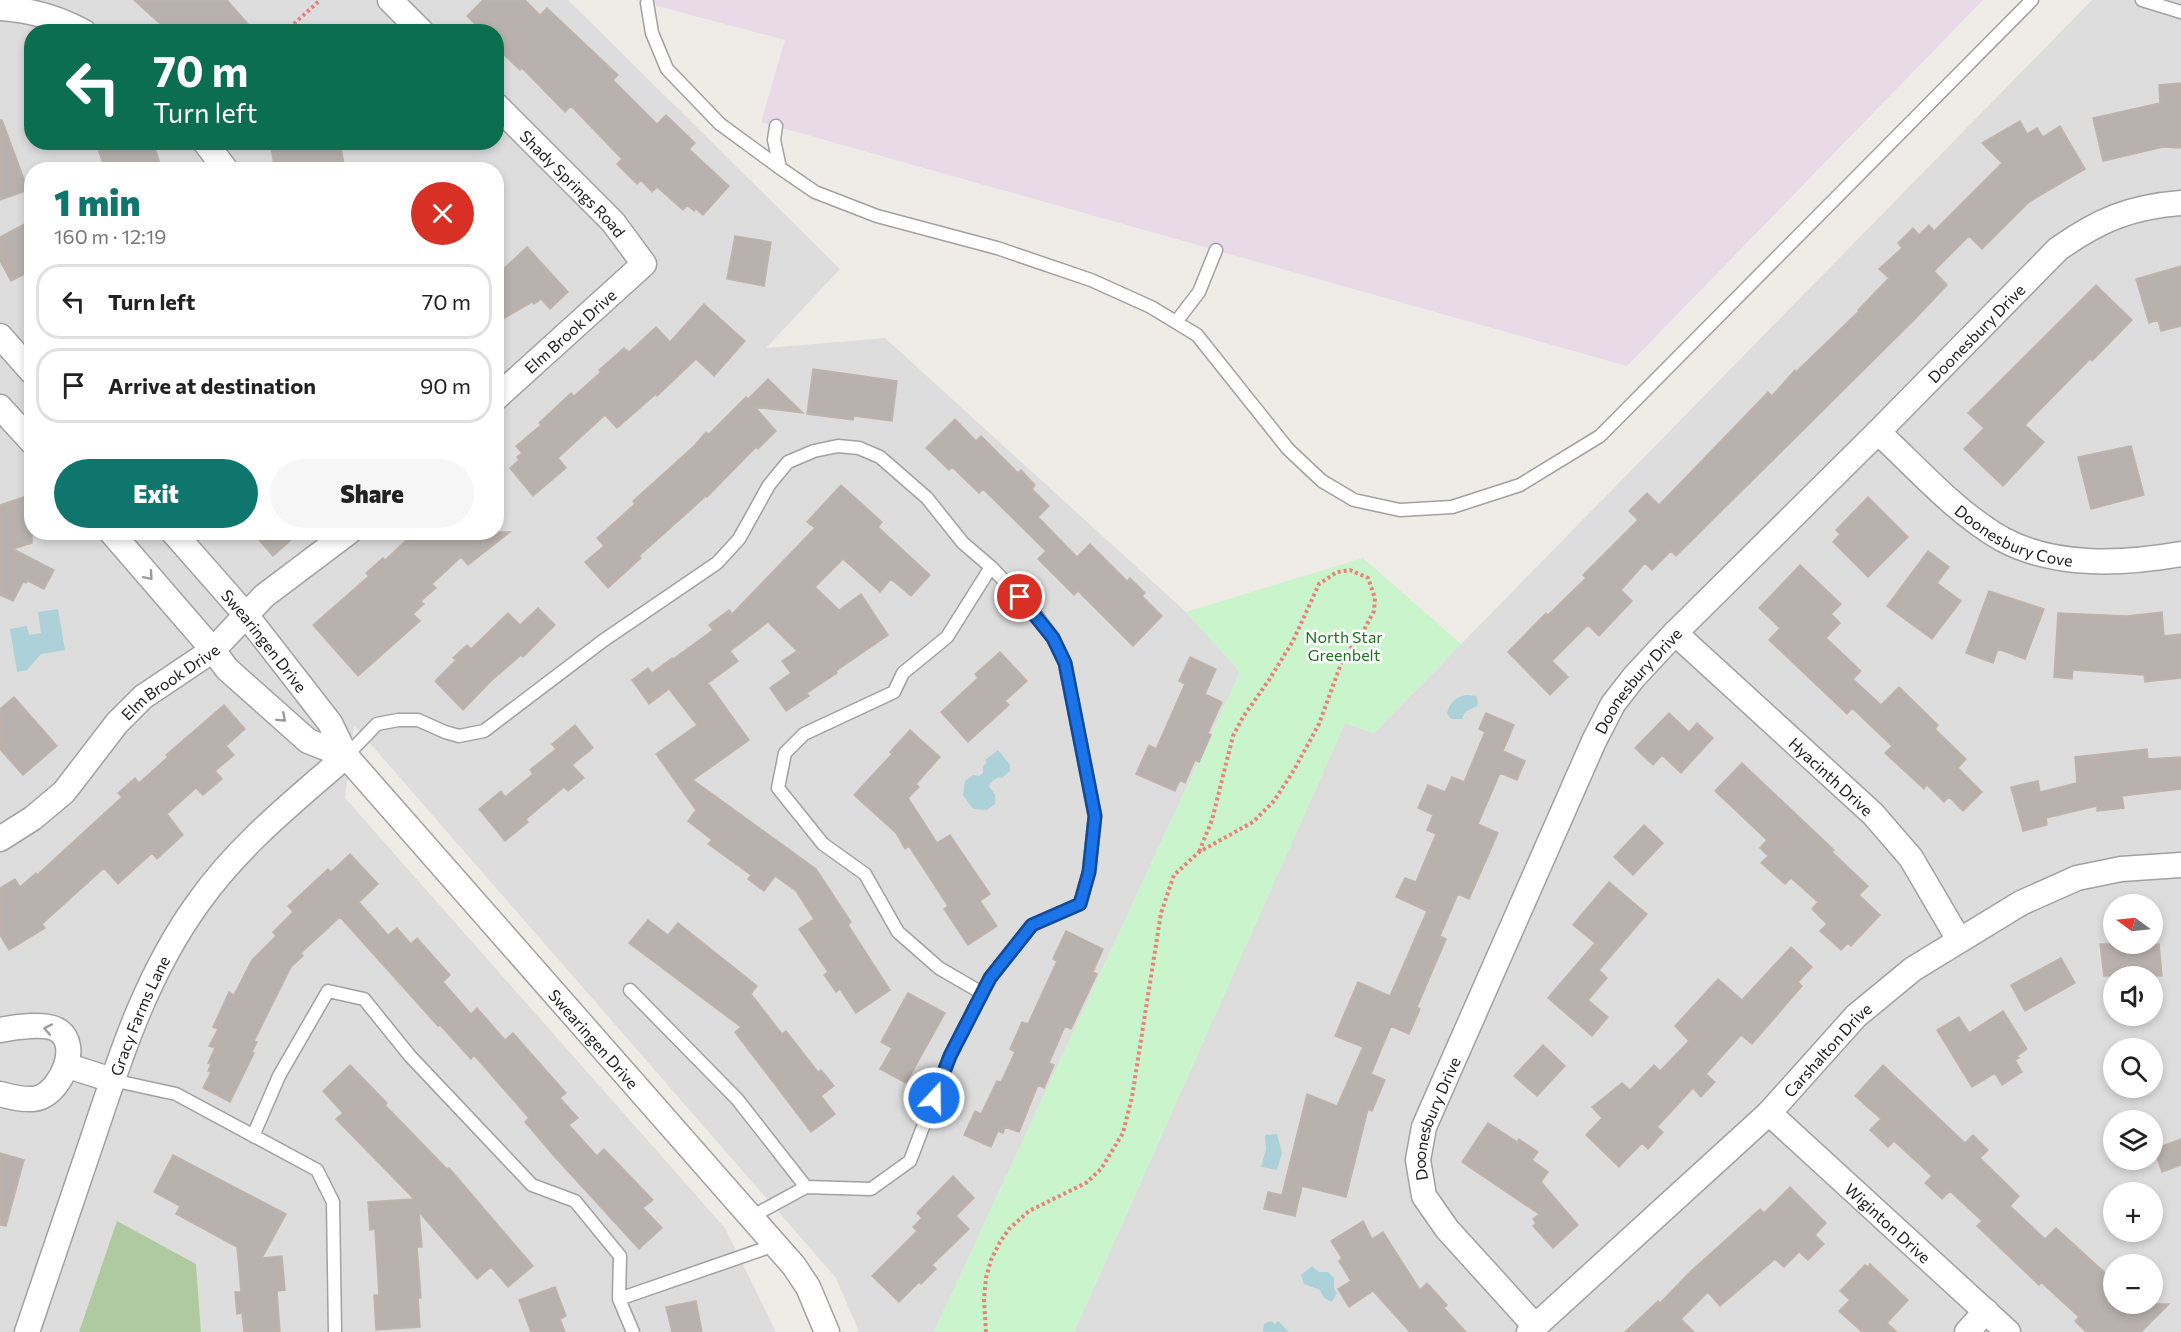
<!DOCTYPE html>
<html lang="en">
<head>
<meta charset="utf-8">
<style>
  :root { --surface:#fff; --page:#f6f6f6; --text:#222; --muted:#767676; --line:#e0e0e0; --accent:#0f766e }
  body { margin:0; font-family:Commissioner,sans-serif; background:var(--page); color:var(--text); height:100vh; display:flex; flex-direction:column; font-size:22px; white-space:nowrap }
  * { box-sizing:border-box; margin:0 }
  p { font-size:20px; color:var(--muted) }
  .icon { flex:none; width:33px; height:33px; fill:none; stroke:currentColor; stroke-width:2; stroke-linecap:round; stroke-linejoin:round }
  .map { position:relative; flex:1; overflow:hidden }
  .drawer { position:absolute; left:24px; top:162px; width:480px; height:378px; display:flex; flex-direction:column; background:var(--surface); border-radius:24px; box-shadow:0 3px 9px #0003 }
  .drawer>* { flex:none }
  .top-card { position:absolute; left:24px; top:24px; width:480px; height:126px; border-radius:24px; box-shadow:0 3px 9px #0003; background:#0b6e4f; color:#fff; overflow:hidden }
  .needle { width:39px; rotate:285deg }
  .buttons { position:absolute; left:2103px; top:894px; display:grid; gap:12px }
  .buttons a { display:grid; place-items:center; width:60px; height:60px; border-radius:50%; background:var(--surface); box-shadow:0 3px 9px #0003; font-size:30px }
  .pin { position:absolute; display:grid; place-items:center; width:51px; height:51px; color:#fff; margin:-26px; border:3px solid #fff; border-radius:50%; box-shadow:0 2px 6px #0007 }
  .me { position:absolute; width:66px; margin:-33px; rotate:21deg; stroke-linejoin:round; filter:drop-shadow(0 0 4px #0008) }
  .turn { display:flex; align-items:center; gap:21px; height:126px; padding:0 30px; font-size:27px }
  .turn .icon { width:78px; height:78px; stroke-width:2.5 }
  .turn b { display:block; font-size:42px; line-height:51px }
  .round { display:grid; place-items:center; flex:none; width:63px; height:63px; border-radius:32px; background:var(--page) }
  .head { display:flex; align-items:center; justify-content:space-between; height:102px; padding:0 30px }
  h1 { font-size:36px; font-weight:800; line-height:45px; color:var(--accent) }
  .cta { display:flex; gap:12px; margin-top:auto; padding:12px 30px }
  .cta a { flex:1; height:69px; border-radius:36px; background:var(--accent); color:#fff; font-size:24px; font-weight:800; line-height:69px; text-align:center }
  .cta a+a { background:var(--page); color:var(--text) }
  ul { padding:0; list-style:none }
  li { display:flex; align-items:center; gap:18px; height:75px; margin:0 12px 9px; padding:0 18px; border:3px solid var(--line); border-radius:24px }
  li div { flex:1 }
  li b { display:block; font-size:22px }
  li em { font-style:normal }
  .map>svg:first-child { display:block }
  .residential { fill:#dedddd; fill-rule:evenodd }
  .industrial { fill:#e8dae6 }
  .forest { fill:#afcaa1 }
  .park { fill:#caf4cb }
  .water { fill:#add1d8 }
  .building { fill:#b9b1ad; stroke:#c0b3ab; stroke-width:1.5 }
  .lines { fill:none; stroke-linecap:round; stroke-linejoin:round }
  .lane-casing { stroke:#a1a1a1; stroke-width:15 }
  .street-casing { stroke:#a1a1a1; stroke-width:27 }
  .path { stroke:#ec817c; stroke-width:4; stroke-dasharray:3 3; stroke-linecap:butt }
  .lane { stroke:#fff; stroke-width:12 }
  .street { stroke:#fff; stroke-width:24 }
  .oneway { stroke:#9b9b9b }
  .route-casing { stroke:#114b97; stroke-width:15 }
  .route { stroke:#1a73e8; stroke-width:10 }
  .labels { text-anchor:middle; dominant-baseline:central; stroke-width:5; stroke-linejoin:round; paint-order:stroke }
  .street-label { font-size:16px; fill:#202020; stroke:#fff }
  .park-label { font-size:16px; fill:#18741a; stroke:#fff }
</style>
</head>
<body>
<div class="map">
<svg width="2181" height="1332" viewBox="0 0 2181 1332">
  <rect width="100%" height="100%" fill="#efece7"/>
  <!-- residential -->
  <path class="residential" d="M0,0H568L840,269L766,348L885,338L1186,612L1240,672L934,1332H859L836,1278L354,725L345,798L725,1228L776,1332H201L196,1264L117,1222L79,1332H0ZM32,32H496V142H32ZM32,170H496V532H32Z
    M2092,0H2181V1332H1074L1345,723L1374,733ZM2114,904H2152V944H2114ZM2114,976H2152V1016H2114ZM2114,1048H2152V1088H2114ZM2114,1120H2152V1160H2114ZM2114,1192H2152V1232H2114ZM2114,1264H2152V1304H2114Z"/>
  <!-- industrial -->
  <path class="industrial" d="M635,0H1983L1627,366L761,122L785,40Z"/>
  <!-- forest -->
  <path class="forest" d="M117,1221L196,1264L201,1332H79Z"/>
  <!-- park -->
  <path class="park" d="M1363,558L1461,644L1374,733L1345,723L1074,1332H934L1240,672L1186,612Z"/>
  <!-- water -->
  <path class="water" d="M58,609L65,650L41,654L27,670L17,672L10,629L27,626L29,635L41,633L38,612Z
    M1466,695L1476,696L1478,703L1477,706L1465,712L1462,719H1451L1447,714C1449,703 1455,697 1466,695Z
    M998,750L1010,765V771L1002,778L998,777L990,783L989,786L995,795V804L987,810L973,809L963,795L965,781L973,775L979,776L983,773V766L987,763L985,760Z
    M1277,1134L1282,1153L1277,1170L1261,1167L1266,1150L1265,1135Z
    M1312,1266L1319,1272H1328L1334,1278V1289L1337,1293L1332,1302L1324,1298L1320,1290L1304,1284L1301,1275Z
    M1271,1321L1275,1324L1278,1321L1289,1332H1263L1264,1324Z"/>
  <!-- building -->
  <path class="building" d="M134,0H227L255,32H169Z
    M483,0H525L540,15L547,8L618,75L613,80L657,124L666,115L695,143L689,149L729,186L703,215L696,209L694,211L687,205L683,210L657,187L652,192L641,180L637,184L617,164L622,159L571,106L565,112L522,68L520,70L503,54L496,45V32H483L467,16Z
    M2181,83V148L2163,147L2103,161L2093,118L2160,103L2159,85Z
    M0,120H2L28,190L0,200Z
    M2020,121L2027,134L2037,128L2043,137L2060,126L2085,169L2029,202L1982,249L1969,236L1934,271L1947,285L1915,319L1676,556L1671,551L1652,570L1645,563L1621,590L1632,601L1599,636L1588,625L1552,661L1568,677L1550,695L1508,652L1546,613L1548,615L1586,578L1583,575L1638,520L1629,511L1647,493L1659,505L1768,392L1772,396L1795,370L1796,372L1859,311L1858,310L1889,278L1879,269L1902,248L1898,243L1913,228L1919,235L1929,225L1934,231L2002,163L1982,143Z
    M96,142H153L162,170H105Z
    M293,142H340L345,170H275L271,147Z
    M32,220V270L11,281L0,261V237Z
    M735,236L771,242L764,286L727,279Z
    M527,247L568,292L550,309L541,299L534,304L532,302L496,323V276Z
    M2181,266V326L2161,331L2158,320L2149,323L2136,279Z
    M2096,285L2132,320L2092,361L2090,359L2025,425L2044,442L2003,486L1964,449L1984,428L1968,413Z
    M704,304L745,341L714,376L696,359L657,396L656,394L617,428L605,415L558,458L566,468L533,496L510,468L519,460L517,457L522,453L516,446L541,425L539,423L571,393L574,396L601,372L599,370L624,348L629,352L656,327L670,342Z
    M813,369L897,381L892,421L854,416L853,420L807,414Z
    M768,379L803,413L755,407L776,431L758,449L756,447L707,497L706,496L639,556L641,558L608,588L585,562L604,546L597,538L635,504L633,501L694,446L706,432L709,434L746,397L748,399Z
    M955,419L976,441L981,436L1018,473L1021,470L1035,485L1032,489L1049,506L1038,517L1077,557L1090,544L1127,581L1130,578L1145,593L1142,596L1162,616L1133,646L1078,591L1074,595L1038,559L1046,551L983,489L979,493L952,467L949,470L926,448Z
    M2131,446L2144,495L2091,509L2078,457Z
    M841,485L882,522L878,527L930,575L911,596L891,579L880,592L843,559L815,587L839,610L861,594L888,635L836,671L837,673L807,693L809,696L786,711L770,688L791,673L782,661L797,651L768,622L730,651L738,661L708,683L749,740L693,780L816,869L851,922L848,925L890,990L856,1013L840,989L836,992L824,975L828,972L799,929L814,919L796,891L775,876L764,891L748,879L751,875L708,844L712,840L688,821L696,810L656,754L697,725L669,689L649,704L632,680L648,668L652,673L672,658L673,659L713,630L709,625L729,610L732,614L815,528L807,522Z
    M32,494V543L13,549L54,570L44,589L28,581L26,583L23,582L13,601L0,595V505Z
    M1868,497L1908,537L1868,577L1833,542L1840,534L1836,530Z
    M252,532H300L273,556Z
    M415,532H510L468,565L461,557L432,584L436,588L421,601L424,604L413,614L420,621L358,676L313,625L369,576L366,573L383,558L385,560Z
    M1928,551L1949,567L1937,583L1961,601L1932,639L1887,606Z
    M1800,565L1841,604L1831,614L1840,623L1826,638L1861,671L1853,679L1881,705L1899,687L1938,725L1935,729L1966,759L1958,768L1982,792L1963,811L1949,797L1944,802L1927,785L1924,789L1885,753L1892,746L1852,708L1847,714L1769,640L1780,628L1759,608Z
    M1989,591L2044,609L2025,659L1998,649L1993,663L1966,653Z
    M538,608L555,625L523,657L521,655L491,681L463,710L435,681L456,660L453,658L467,645L471,649L508,613L520,625Z
    M2162,612L2164,636L2181,634V678L2145,682L2144,675L2073,670L2072,679L2054,677L2058,613L2127,616Z
    M1000,652L1027,681L1005,701L1009,705L968,742L941,712L978,678L975,674Z
    M1190,657L1216,669L1205,694L1222,702L1208,733L1211,735L1199,762L1195,760L1185,783L1180,780L1175,791L1136,774L1149,745L1156,749L1168,722L1185,684L1179,681Z
    M14,697L57,746L23,775L0,749V709Z
    M224,705L245,729L226,746L234,755L215,771L222,779L203,795L196,788L167,814L183,835L157,859L152,853L118,884L104,868L42,924L45,928L9,950L0,935V888L15,879L20,887L36,873L37,875L122,797L118,793L135,778L139,783L168,757L166,755Z
    M1486,713L1514,725L1503,751L1525,761L1517,780L1500,773L1478,824L1498,833L1469,899L1458,894L1440,936L1446,939L1417,1007L1420,1009L1409,1034L1391,1026L1371,1074L1385,1080L1372,1111L1368,1109L1346,1197L1302,1186L1295,1216L1264,1209L1268,1192L1282,1195L1307,1094L1337,1106L1363,1047L1335,1036L1358,982L1390,996L1427,911L1396,897L1405,878L1416,882L1436,834L1427,830L1433,815L1418,808L1428,785L1445,792L1452,777L1464,782L1485,732L1479,729Z
    M1669,713L1689,732L1697,723L1713,738L1681,773L1662,755L1653,765L1635,748Z
    M575,725L593,748L572,765L584,778L568,791L564,787L526,819L528,822L505,841L479,809L501,791L505,797L533,774L530,770L556,749L552,744Z
    M910,730L940,757L916,784L919,787L908,798L937,843L950,835L990,894L980,901L997,926L968,945L944,909L948,906L909,846L905,849L896,833L854,795L892,754L890,752Z
    M2147,749L2148,759L2181,757V789L2122,796L2124,808L2097,811V806L2046,818L2047,825L2023,831L2011,787L2038,781L2040,792L2077,783L2075,757Z
    M1742,763L1834,850L1832,852L1868,886L1859,895L1880,915L1851,946L1848,943L1841,950L1820,931L1827,924L1812,909L1818,902L1791,878L1785,884L1761,863L1768,856L1760,848L1767,840L1715,791Z
    M1644,825L1663,843L1633,875L1614,857Z
    M350,854L378,884L359,902L388,935L397,928L411,944L417,938L450,975L443,982L471,1014L477,1008L505,1040L513,1033L566,1093L560,1098L578,1118L569,1125L597,1156L604,1149L653,1200L643,1208L662,1228L639,1249L554,1156L525,1122L529,1118L474,1055L471,1059L440,1025L438,1026L340,917L301,953L303,956L291,967L254,1041L257,1042L252,1052L254,1053L230,1102L203,1088L211,1072L208,1071L211,1064L208,1063L215,1048L209,1046L218,1029L213,1027L229,992L234,995L252,960L276,936L273,932L293,912L288,906L328,869L331,872Z
    M1609,882L1647,914L1599,970L1607,978L1588,1000L1608,1017L1592,1036L1548,998L1595,943L1573,925Z
    M648,920L668,935L678,923L757,986L751,994L782,1034L786,1031L818,1072L821,1070L834,1086L821,1096L835,1114L811,1132L735,1032L741,1027L629,943Z
    M1066,931L1103,949L1093,972L1097,974L1071,1029L1065,1026L1049,1063L1054,1065L1044,1088L1038,1085L1019,1132L1005,1127L1003,1133L998,1131L991,1147L964,1135L975,1111L981,1114L997,1081L1001,1082L1015,1052L1010,1049L1022,1022L1028,1024L1057,961L1053,959Z
    M2100,944H2146V945L2159,944L2162,976H2104Z
    M1791,947L1812,967L1798,982L1802,986L1752,1044L1741,1035L1706,1074L1715,1082L1701,1097L1693,1088L1657,1127L1663,1132L1648,1149L1642,1143L1619,1167L1586,1135L1602,1118L1592,1107L1622,1083L1630,1090L1654,1065L1660,1071L1689,1041L1675,1026L1718,979L1742,1000Z
    M2061,958L2075,983L2025,1011L2011,985Z
    M908,993L945,1013L906,1083L880,1069L892,1048L881,1042Z
    M2003,1011L2027,1049L2017,1056L2019,1058L2015,1060L2022,1072L2002,1085L1995,1073L1972,1087L1937,1030L1959,1017L1969,1033Z
    M1543,1045L1565,1066L1537,1096L1514,1076Z
    M350,1065L387,1103L385,1105L447,1169L449,1168L533,1266L508,1287L491,1267L477,1279L419,1212L422,1247H417L421,1298H418L420,1327L376,1330L374,1295H379L375,1229L370,1230L368,1202L414,1199L336,1119L343,1113L323,1091Z
    M1883,1065L1965,1143L1973,1135L1988,1150L1980,1158L2019,1196L2010,1206L2045,1239L2056,1228L2114,1281V1304H2169L2141,1332H2086L2075,1321L2079,1317L2041,1282L2039,1285L1977,1226L1982,1221L1950,1191L1942,1199L1925,1183L1932,1176L1894,1141L1888,1147L1870,1130L1881,1119L1855,1096Z
    M1488,1123L1517,1142L1519,1139L1538,1152L1532,1160L1548,1172L1541,1182L1578,1225L1553,1248L1533,1226L1536,1223L1533,1219L1539,1214L1462,1162Z
    M2181,1139V1165L2162,1172L2154,1149Z
    M0,1153L24,1160L6,1226L0,1225Z
    M173,1155L286,1214L262,1258L282,1256L285,1290L277,1291L280,1332H244L242,1313L237,1314L235,1292H241L237,1247L176,1214L180,1206L154,1192Z
    M953,1176L974,1198L956,1216L969,1229L932,1265L936,1269L921,1284L919,1282L899,1302L872,1276L917,1231L913,1227L922,1218L917,1213Z
    M1790,1187L1826,1223L1815,1235L1824,1244L1808,1260L1799,1252L1784,1267L1775,1259L1720,1306L1708,1292L1681,1319L1694,1332H1625L1658,1301L1660,1303L1690,1272L1760,1209L1764,1213Z
    M1363,1221L1372,1239L1383,1232L1420,1290L1427,1283L1447,1305L1444,1308L1466,1332H1410L1373,1291L1349,1307L1338,1289L1351,1281L1339,1261L1342,1258L1331,1241Z
    M1870,1264L1908,1300L1887,1323L1897,1332H1862L1839,1311L1850,1300L1840,1291L1865,1265L1868,1267Z
    M555,1287L566,1316L560,1319L565,1332H531L519,1300Z
    M696,1301L702,1332H672L666,1307Z"/>
  <g class="lines">
    <defs>
      <path id="lane" d="M2142,0L2181,12
        M647,3L652,33L667,69L720,124L780,168L815,192L877,216L997,248L1091,280L1151,307L1197,335L1288,449L1322,481L1354,500L1400,510L1452,507L1520,485L1600,436L2032,0
        M776,126L774,140L780,168
        M1176,322L1199,292L1216,250
        M346,756L377,724L398,720H418L445,732L459,736L484,731L604,640L717,563L739,539L769,485L788,462L814,451L838,446L859,448L880,457L927,498L963,543L991,567L1034,612L1053,638L1065,663L1095,816L1089,872L1080,904L1032,925L990,978L950,1056L910,1161L871,1189L806,1187L737,1099L630,990
        M982,993L939,968L898,932L865,874L823,844L778,788L785,753L804,734L894,692L903,673L947,637L991,567
        M112,1080L176,1094L317,1170L333,1202L335,1332
        M253,1136L279,1076L328,991L364,999L410,1056L532,1185L575,1201L620,1256L619,1299L633,1332
        M751,1217L806,1187
        M619,1299L775,1245"/>
      <g id="street">
        <path d="M390,0L422,32"/>
        <path d="M0,8C29,10 59,18 84,32"/>
        <path id="s1" d="M496,105L613,222L644,264L496,398"/>
        <path d="M205,142L226,170"/>
        <path d="M0,336L32,372"/>
        <path d="M0,407L32,442"/>
        <path id="s2" d="M1878,432C1917,468 1955,512 2002,539C2056,568 2123,564 2181,554"/>
        <path d="M111,532L213,650L227,669L308,741L346,756"/>
        <path id="s3" d="M173,532L246,615L330,723L346,756L794,1266L808,1287L827,1332"/>
        <path id="s4" d="M1675,633L1873,814L1911,858L1959,940"/>
        <path id="s5" d="M0,839L33,818L64,792L117,723L143,697L213,650L264,596L349,532"/>
        <path d="M0,1030C14,1027 48,1022 59,1031C80,1046 62,1088 41,1097C29,1102 12,1097 0,1094"/>
        <path d="M68,1066L112,1080"/>
        <path id="s6" d="M1769,1113L2008,1332"/>
        <path id="s7" d="M1535,1326L1447,1229L1424,1196L1418,1160L1424,1127L1594,741L1613,704L1634,677L1675,633L1878,432L2058,249C2099,220 2130,207 2181,203"/>
        <path id="s8" d="M27,1332C49,1267 71,1203 93,1138C120,1057 147,973 198,903C238,846 293,802 346,756"/>
        <path id="s9" d="M1529,1332L1769,1113L1856,1016L1913,969L2021,903L2077,878L2121,869L2181,865"/>
        <path d="M1967,1332L1986,1311"/>
      </g>
    </defs>
    <!-- lane casing -->
    <use href="#lane" class="lane-casing"/>
    <!-- street casing -->
    <use href="#street" class="street-casing"/>
    <!-- path -->
    <path class="path" d="M285,32L320,0
      M986,1332L984,1299L986,1278L991,1260L1000,1242L1009,1229L1029,1211L1086,1183L1101,1169L1123,1133L1132,1097L1161,913L1174,875L1199,852L1253,822L1274,801L1294,770L1319,724L1342,661L1365,628L1374,611L1375,598L1368,578L1350,570L1337,572L1319,584L1293,641L1269,680L1243,717L1233,736L1212,820L1199,852"/>
    <!-- lane -->
    <use href="#lane" class="lane"/>
    <!-- street -->
    <use href="#street" class="street"/>
  </g>
  <!-- one-way arrows -->
  <defs><path id="oneway-chevron" d="M-2-3.5L2.5 0L-2 3.5" fill="none" stroke-width="1.6" stroke-linecap="round" stroke-linejoin="round" transform="scale(1.5)"/></defs>
  <g class="oneway">
    <use href="#oneway-chevron" transform="translate(149 576) rotate(49)"/>
    <use href="#oneway-chevron" transform="translate(282 718) rotate(42)"/>
    <use href="#oneway-chevron" transform="translate(48 1029) rotate(-169)"/>
  </g>
  <g class="lines">
    <defs>
      <path id="route" d="M934,1098L950,1056L990,978L1032,925L1080,904L1089,872L1095,816L1065,663L1053,638L1020,597"/>
    </defs>
    <!-- route casing -->
    <use href="#route" class="route-casing"/>
    <!-- route -->
    <use href="#route" class="route"/>
  </g>
  <g class="labels">
    <!-- street labels -->
    <g class="street-label">
      <text stroke="none"><textPath href="#s1" startOffset="110">Shady Springs Road</textPath></text>
      <text transform="translate(570 331) rotate(-42)">Elm Brook Drive</text>
      <text stroke="none"><textPath href="#s7" startOffset="1224">Doonesbury Drive</textPath></text>
      <text stroke="none"><textPath href="#s2" startOffset="174">Doonesbury Cove</textPath></text>
      <text stroke="none"><textPath href="#s3" startOffset="142">Swearingen Drive</textPath></text>
      <text stroke="none"><textPath href="#s5" startOffset="234">Elm Brook Drive</textPath></text>
      <text stroke="none"><textPath href="#s7" startOffset="738">Doonesbury Drive</textPath></text>
      <text stroke="none"><textPath href="#s4" startOffset="212">Hyacinth Drive</textPath></text>
      <text stroke="none"><textPath href="#s8" startOffset="336">Gracy Farms Lane</textPath></text>
      <text stroke="none"><textPath href="#s3" startOffset="660">Swearingen Drive</textPath></text>
      <text stroke="none"><textPath href="#s9" startOffset="411">Carshalton Drive</textPath></text>
      <text stroke="none"><textPath href="#s7" startOffset="252">Doonesbury Drive</textPath></text>
      <text stroke="none"><textPath href="#s6" startOffset="162">Wiginton Drive</textPath></text>
    </g>
    <!-- park labels -->
    <g class="park-label">
      <text x="1344" y="636">North Star<tspan x="1344" dy="18">Greenbelt</tspan></text>
    </g>
  </g>
</svg>
<div class="buttons">
<a><svg class="needle" viewBox="-14 -14 28 28"><path d="M0-13l5 13h-10z" fill="#e53935"/><path d="M0 13l5-13h-10z" fill="#767676"/></svg></a>
<a><svg class="icon" aria-label="sound" viewBox="0 0 24 24"><path d="M4 9h4l5-4v14l-5-4H4zM17 9q2 3 0 6"/></svg></a>
<a><svg class="icon" aria-label="search" viewBox="0 0 24 24"><circle cx="10" cy="10" r="6"/><path d="M15 15l6 6"/></svg></a>
<a><svg class="icon" aria-label="layers" viewBox="0 0 24 24"><path d="M12 4l9 5-9 5-9-5zM3 14l9 5 9-5"/></svg></a>
<a>+</a>
<a>−</a>
</div>
<div class="pin" style="left:1020px;top:597px;background:#d93025"><svg class="icon" aria-label="arrive" viewBox="0 0 24 24"><path d="M6 21V4h12l-3 4 3 4H6"/></svg></div>
<svg class="me" style="left:934px;top:1098px" viewBox="-20 -20 40 40"><circle r="17" fill="#1a73e8" stroke="#fff" stroke-width="3"/><path d="M0-11L8 9 0 5-8 9z" fill="#fff"/></svg>
<div class="top-card">
<div class="turn"><svg class="icon" aria-label="left" viewBox="0 0 24 24"><path d="M17 20v-9H6M10 6l-5 5 5 5"/></svg><div><b>70 m</b>Turn left</div></div>
</div>
<section class="drawer">
<div class="head"><div><h1>1 min</h1><p>160 m · 12:19</p></div><a class="round" style="background:#d93025;color:#fff"><svg class="icon" aria-label="close" viewBox="0 0 24 24"><path d="M6 6l12 12M18 6L6 18"/></svg></a></div>
<ul>
<li><svg class="icon" aria-label="left" viewBox="0 0 24 24"><path d="M17 20v-9H6M10 6l-5 5 5 5"/></svg><div><b>Turn left</b></div><em>70 m</em></li>
<li><svg class="icon" aria-label="arrive" viewBox="0 0 24 24"><path d="M6 21V4h12l-3 4 3 4H6"/></svg><div><b>Arrive at destination</b></div><em>90 m</em></li>
</ul>
<div class="cta"><a>Exit</a><a>Share</a></div>
</section>
</div>
</body>
</html>
